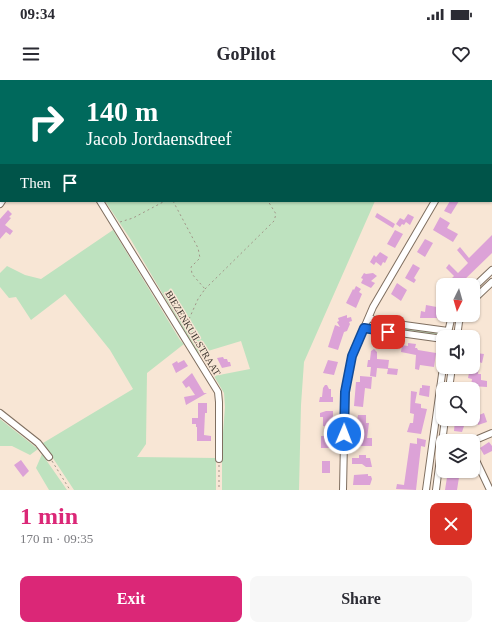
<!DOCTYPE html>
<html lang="en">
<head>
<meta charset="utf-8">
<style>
  :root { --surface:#fff; --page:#f7f7f7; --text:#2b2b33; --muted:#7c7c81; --accent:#db2777 }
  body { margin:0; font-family:"Times New Roman",serif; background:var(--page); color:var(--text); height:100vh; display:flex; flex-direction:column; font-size:15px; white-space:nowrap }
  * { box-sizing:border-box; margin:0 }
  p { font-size:13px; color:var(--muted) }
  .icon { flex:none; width:22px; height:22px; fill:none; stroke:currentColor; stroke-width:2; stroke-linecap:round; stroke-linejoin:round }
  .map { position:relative; height:410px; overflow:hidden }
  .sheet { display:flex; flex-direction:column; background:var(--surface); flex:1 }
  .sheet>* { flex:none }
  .hud { position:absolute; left:0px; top:0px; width:492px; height:122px; box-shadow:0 1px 3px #0004; background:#00695c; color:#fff; overflow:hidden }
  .needle { width:26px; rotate:185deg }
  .controls { position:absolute; left:436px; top:198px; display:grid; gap:8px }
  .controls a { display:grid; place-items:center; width:44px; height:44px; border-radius:8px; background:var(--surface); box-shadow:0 1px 3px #0004; font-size:20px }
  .pin { position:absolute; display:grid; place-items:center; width:34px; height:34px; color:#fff; margin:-17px; border-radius:8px; box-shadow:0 2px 6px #0006 }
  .me { position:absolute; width:44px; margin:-22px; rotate:1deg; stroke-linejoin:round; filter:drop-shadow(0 0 3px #0008) }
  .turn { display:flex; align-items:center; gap:14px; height:84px; padding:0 20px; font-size:18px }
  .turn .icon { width:52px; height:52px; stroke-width:2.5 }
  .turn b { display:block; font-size:28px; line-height:34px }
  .then { display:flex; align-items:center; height:38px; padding:0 20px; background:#0003; gap:8px; font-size:15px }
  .round { display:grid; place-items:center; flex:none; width:42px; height:42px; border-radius:8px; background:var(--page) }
  .summary { display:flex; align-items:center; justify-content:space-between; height:68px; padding:0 20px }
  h1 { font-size:24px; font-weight:700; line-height:30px; color:var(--accent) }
  .action { display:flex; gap:8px; margin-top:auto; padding:8px 20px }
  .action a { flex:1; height:46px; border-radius:8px; background:var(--accent); color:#fff; font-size:16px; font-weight:700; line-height:46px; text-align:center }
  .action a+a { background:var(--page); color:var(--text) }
  .status { display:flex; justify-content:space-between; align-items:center; height:28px; padding:0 20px; background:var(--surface); direction:ltr }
  .status svg { height:11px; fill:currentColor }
  header { display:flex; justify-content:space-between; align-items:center; height:52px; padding:0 20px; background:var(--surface); font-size:18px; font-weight:700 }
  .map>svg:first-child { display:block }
  .green { fill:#bee2bf }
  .building { fill:#dca2d7 }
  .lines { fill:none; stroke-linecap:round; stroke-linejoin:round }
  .minor-casing { stroke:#7f6f60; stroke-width:8 }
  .path { stroke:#a29588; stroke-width:1; stroke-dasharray:2 3; stroke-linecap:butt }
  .minor { stroke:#fff; stroke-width:6 }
  .route-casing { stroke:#114b97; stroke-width:10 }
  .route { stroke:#1a73e8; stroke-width:7 }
  .labels { text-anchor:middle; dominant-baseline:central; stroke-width:3; stroke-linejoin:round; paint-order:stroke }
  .street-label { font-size:10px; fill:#3f3831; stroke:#f8e6d5 }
</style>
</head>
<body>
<div class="status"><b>09:34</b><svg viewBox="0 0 49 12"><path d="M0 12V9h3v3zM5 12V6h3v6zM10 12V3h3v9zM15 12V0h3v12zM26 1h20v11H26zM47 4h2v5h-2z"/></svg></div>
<header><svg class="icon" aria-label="menu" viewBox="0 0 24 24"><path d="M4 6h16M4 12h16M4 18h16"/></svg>GoPilot<svg class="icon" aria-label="heart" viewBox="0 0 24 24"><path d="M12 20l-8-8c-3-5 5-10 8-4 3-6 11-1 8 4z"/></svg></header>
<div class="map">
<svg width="492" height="410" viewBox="0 0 492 410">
  <rect width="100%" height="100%" fill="#f8e6d5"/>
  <!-- green -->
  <path class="green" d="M105,121H375L304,282L301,325L299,410H222V366L225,327L224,313L214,296L250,289L241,261L198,274L131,160Z
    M113,150L180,260L184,264L147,293L146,364L137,377L216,378V410H74L43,363L133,309L110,270L65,214L31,240L16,217L9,218L0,207V193L7,186L25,195L41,199Z
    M373,242L441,251L444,255L443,256L373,247Z
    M0,339L38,369L30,375L12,366H0Z
    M42,374L67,410H49L36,388Z"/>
  <!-- building -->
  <path class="building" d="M450,121H459L451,134L444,131Z
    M8,130L12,134L9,137L11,138L5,145L13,151L10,155L6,152L0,159V139Z
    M377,133L395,144L393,148L375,137Z
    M408,134L414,137L410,145L406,142L404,145L402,144L400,147L396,144L400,138L404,140Z
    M440,137L450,143L447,148L458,154L453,162L433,150Z
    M395,150L403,154L395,168L387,164Z
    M492,155V173L459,205H445L454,196L446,188L449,184L458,193L468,183L457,170L460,167L469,178Z
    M425,159L433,163L425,177L417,172Z
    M380,172L388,177L385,183L383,182L381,186L376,182L374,185L370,182L374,175L376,177Z
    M413,184L420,188L414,198L416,200L414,203L405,198Z
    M364,193L366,194L373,193L377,196L371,201L375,203L371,208L361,203L363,199L361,198Z
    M397,203L407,210L401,221L391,214Z
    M356,206L361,209L359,212L362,214L356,228L346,223L353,209L354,210Z
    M426,225L442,228L440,238H420L421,231L425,232Z
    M347,235V238L351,237L352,241L349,242L350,244L347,251L344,252L338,270L328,267L335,245L340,247L337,242L339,241L338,238Z
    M473,256L480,257V262H478L476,273L484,274L482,283L479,282L478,294H481V300L487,301V307L471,306L472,299L468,298L469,293L464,292L465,287H473L475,276H473Z
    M408,263L416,264L415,268H417L418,270L436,273L434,287L420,285L419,290L415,289L416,275L401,272L402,265L408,266Z
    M374,269L377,272V279L389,280L388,288L398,289L397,295L387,294L388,289L377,288L376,297L370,296L371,287H367L368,280H370L371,271Z
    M223,277L224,279H227L228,282H230L231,286L222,288L217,278Z
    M184,280L188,286L176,293L172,284L177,281L178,283Z
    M328,280L338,282L334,295L323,293Z
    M192,293L204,313H207L186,325L184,317L195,315L189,306L186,308L182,302Z
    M360,296L372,297L371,309L365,308L363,327L354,326L356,302H360Z
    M325,305H327L329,309H331V317H333V322H319L320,317H322L323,308Z
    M422,305L430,306L429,317L419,315L420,308H422Z
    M411,311L417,312L415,323L421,324V328L427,329L421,354L407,352L410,343H413L414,334L410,333Z
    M198,323H207V333H205L204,355L211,356V361H197V347H196V344H192V338H198Z
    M326,331H333V343H329V347L323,346V337H320V333Z
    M484,333L487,342L478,345L474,337Z
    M358,335H366V343H369L367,358H372V366H353V362H356V355H358V347L356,346Z
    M455,339H467L466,346H464L462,352L454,351Z
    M321,356H333L332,368H321Z
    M417,358L426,360L425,367L421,366L416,410L396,409L397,404L404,405L410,363L417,364Z
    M489,362L492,366V371L484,375L480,368Z
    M359,375H366V378H370L372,387H366L362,384H352V378H359Z
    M21,380L29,391L23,397L14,385Z
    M322,381H330V393H322Z
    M448,391H460L457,410H445Z
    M368,394V396H371L372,399L370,405H353L354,395Z"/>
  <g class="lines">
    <defs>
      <path id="minor" d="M170,0V1
        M457,0V1
        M11,1L20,0
        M137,1L138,0
        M0,2H1
        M491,19H492
        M100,121L218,312L219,322V379
        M0,124L2,121
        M473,208L492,190
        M473,220L492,202
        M369,237L375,241L448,251L457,257
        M364,248L443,259
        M447,257L452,235
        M457,257L459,242L462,235
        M449,309L452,287
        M0,333L38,363L49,377
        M473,361L492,353
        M473,374L490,410
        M343,410L345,312L352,276L373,227L435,121
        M426,410L443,287
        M436,410L445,339"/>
    </defs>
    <!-- minor casing -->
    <use href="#minor" class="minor-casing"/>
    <!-- path -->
    <path class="path" d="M0,16L1,19
      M173,121L198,168L200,178L191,187L192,194L205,209L198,219L185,248
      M120,142L133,138L165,121
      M205,209L274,141L276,134L268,121
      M52,381L70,410
      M219,385V410"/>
    <!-- minor -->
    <use href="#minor" class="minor"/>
  </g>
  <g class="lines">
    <defs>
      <path id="route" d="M344,354L345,312L352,276L364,248L388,252"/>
    </defs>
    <!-- route casing -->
    <use href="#route" class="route-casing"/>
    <!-- route -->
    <use href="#route" class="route"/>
  </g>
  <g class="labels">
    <!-- street labels -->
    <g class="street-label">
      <text transform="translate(193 253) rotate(59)">BIEZENKUILSTRAAT</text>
    </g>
  </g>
</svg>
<div class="controls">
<a><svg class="needle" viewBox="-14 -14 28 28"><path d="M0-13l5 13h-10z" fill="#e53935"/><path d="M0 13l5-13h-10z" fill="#7c7c81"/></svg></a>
<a><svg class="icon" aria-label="sound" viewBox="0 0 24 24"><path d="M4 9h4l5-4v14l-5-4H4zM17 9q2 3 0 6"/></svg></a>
<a><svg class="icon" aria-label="search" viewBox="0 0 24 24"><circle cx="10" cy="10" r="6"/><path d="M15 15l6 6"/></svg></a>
<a><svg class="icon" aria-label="layers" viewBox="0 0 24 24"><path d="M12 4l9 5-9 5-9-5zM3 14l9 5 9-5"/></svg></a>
</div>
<div class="pin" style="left:388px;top:252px;background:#d93025"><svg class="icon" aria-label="arrive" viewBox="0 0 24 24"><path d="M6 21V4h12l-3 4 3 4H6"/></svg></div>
<svg class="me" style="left:344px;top:354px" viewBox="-20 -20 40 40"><circle r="17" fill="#1a73e8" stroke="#fff" stroke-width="3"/><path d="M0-11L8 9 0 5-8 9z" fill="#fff"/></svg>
<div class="hud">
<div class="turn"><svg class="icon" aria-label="right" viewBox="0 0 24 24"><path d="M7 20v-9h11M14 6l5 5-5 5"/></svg><div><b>140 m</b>Jacob Jordaensdreef</div></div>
<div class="then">Then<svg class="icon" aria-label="arrive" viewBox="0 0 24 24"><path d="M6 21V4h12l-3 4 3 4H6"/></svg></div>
</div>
</div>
<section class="sheet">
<div class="summary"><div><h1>1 min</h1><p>170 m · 09:35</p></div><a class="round" style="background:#d93025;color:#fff"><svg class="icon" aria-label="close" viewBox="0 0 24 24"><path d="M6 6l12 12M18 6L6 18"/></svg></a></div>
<div class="action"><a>Exit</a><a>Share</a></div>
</section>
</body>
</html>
